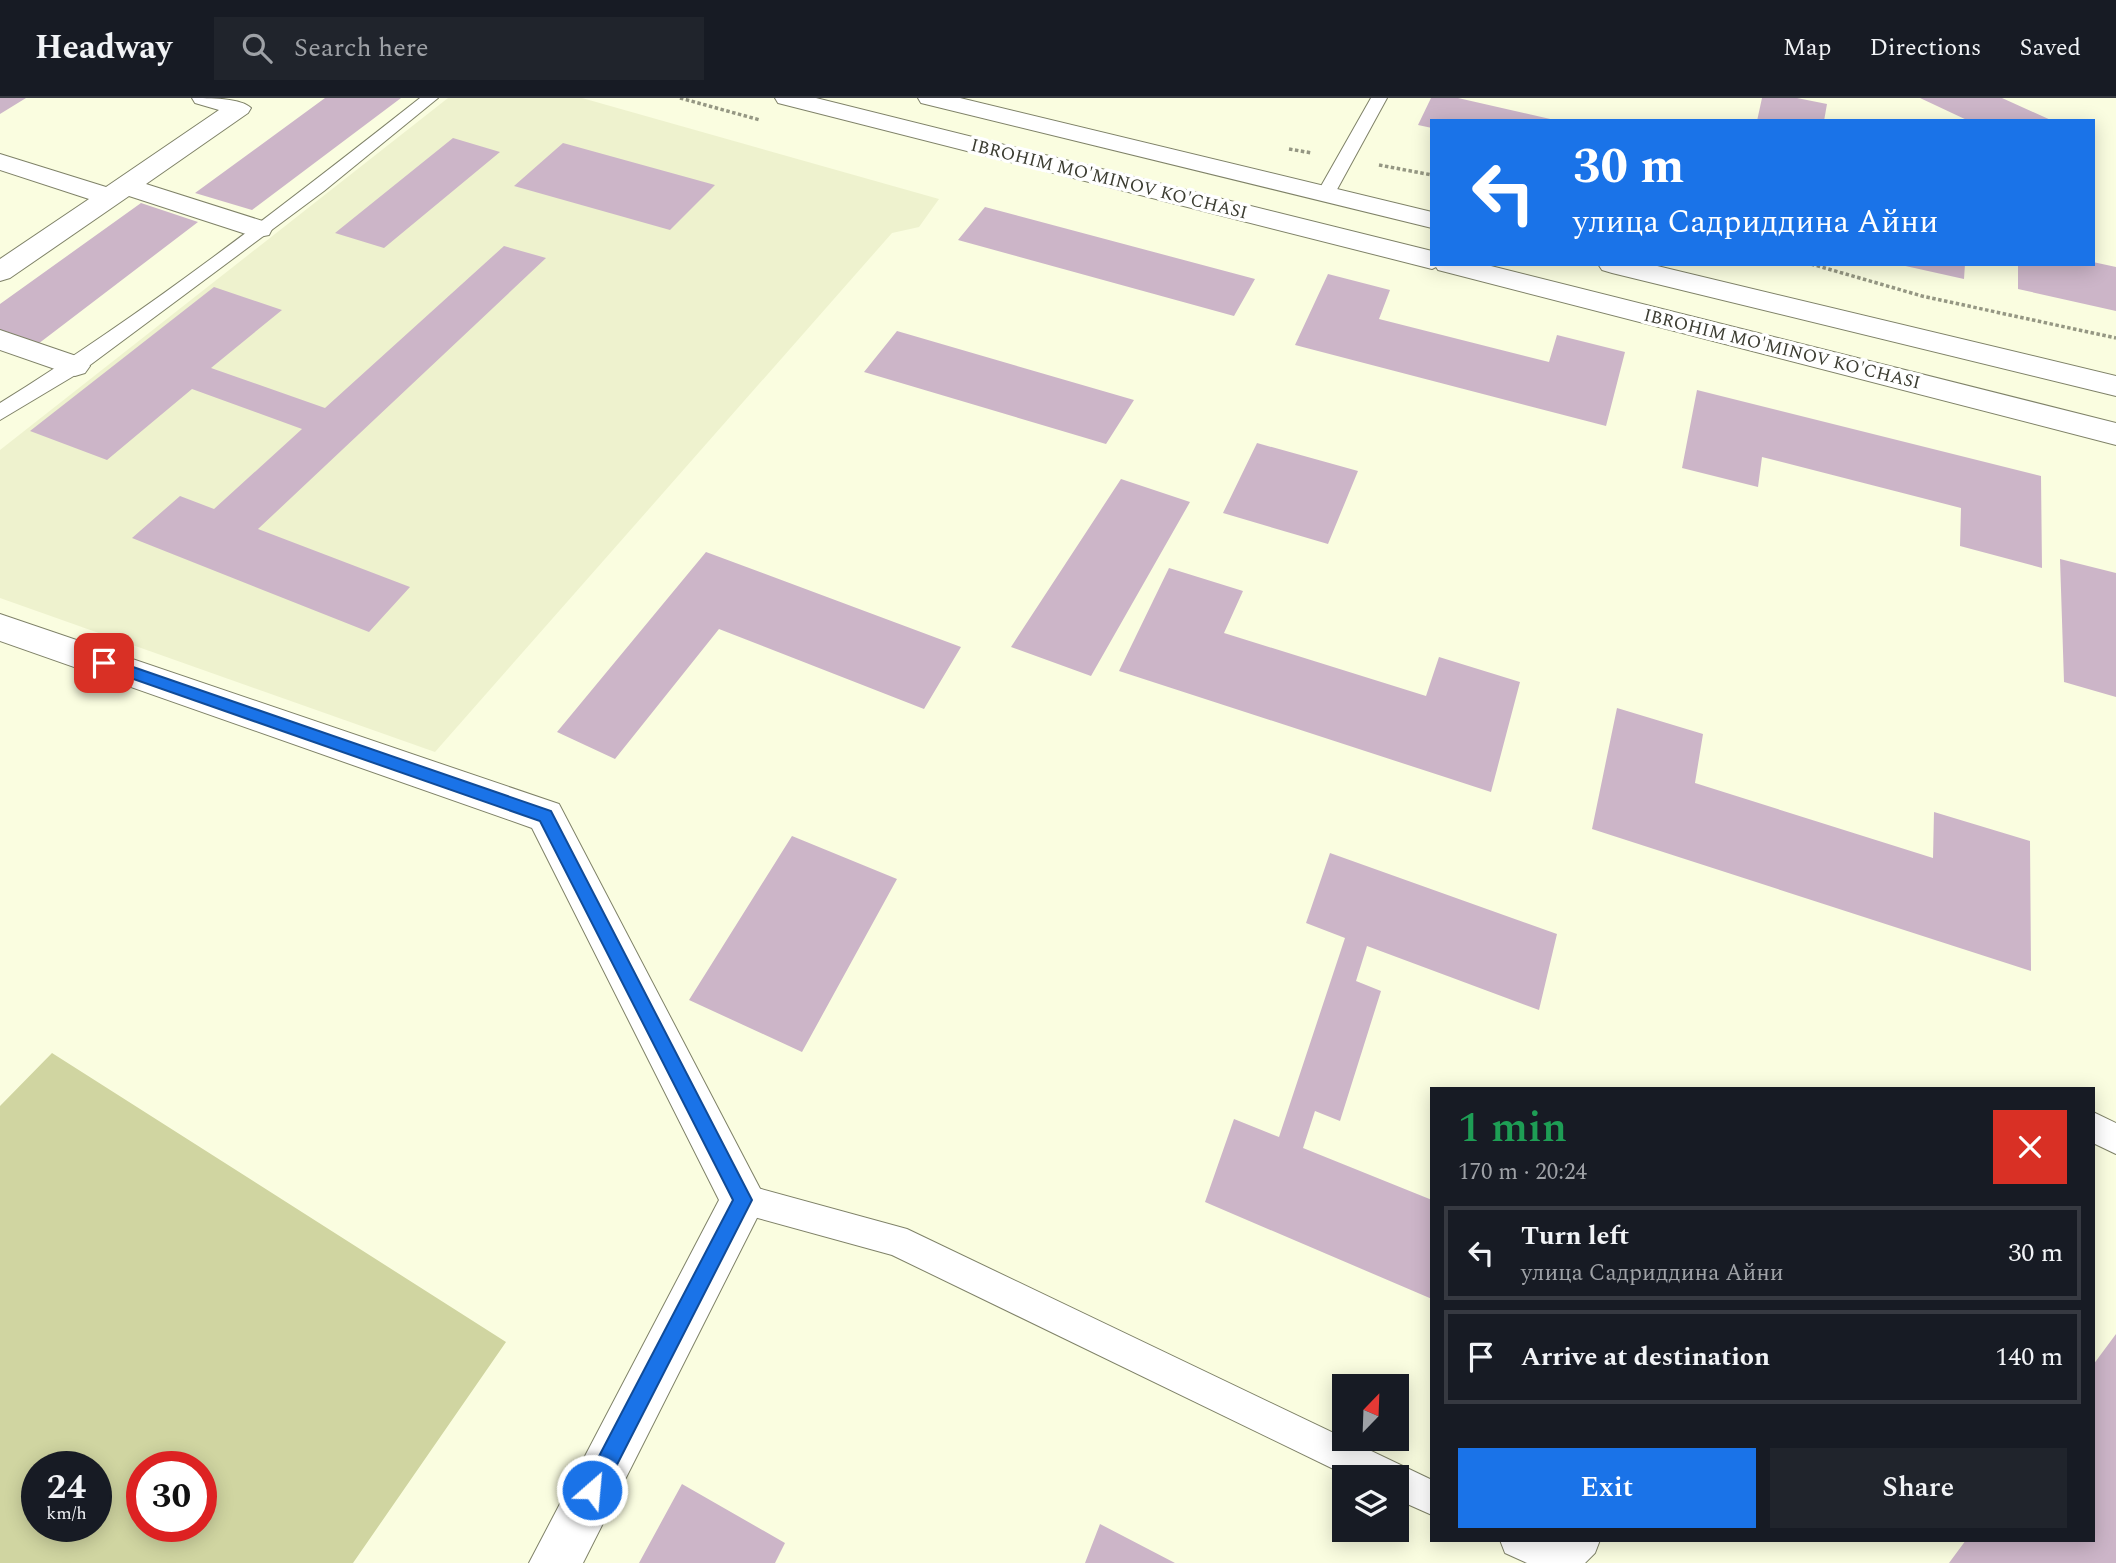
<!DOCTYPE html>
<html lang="en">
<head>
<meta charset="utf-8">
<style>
  :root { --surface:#171b24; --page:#20242c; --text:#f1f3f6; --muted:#9ea1a6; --line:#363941; --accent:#1a73e8 }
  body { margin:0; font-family:Spectral,serif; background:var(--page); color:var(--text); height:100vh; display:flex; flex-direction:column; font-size:26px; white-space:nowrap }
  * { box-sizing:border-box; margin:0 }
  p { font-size:23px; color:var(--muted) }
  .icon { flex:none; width:38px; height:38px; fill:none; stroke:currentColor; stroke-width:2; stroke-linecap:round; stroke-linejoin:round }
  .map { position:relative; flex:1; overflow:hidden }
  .sheet { position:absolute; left:1430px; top:989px; width:665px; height:455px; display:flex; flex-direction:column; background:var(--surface); border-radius:0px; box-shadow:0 4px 18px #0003 }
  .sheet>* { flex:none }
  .hud { position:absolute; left:1430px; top:21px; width:665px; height:147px; border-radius:0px; box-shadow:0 4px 18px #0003; background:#1a73e8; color:#fff; overflow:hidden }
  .needle { width:46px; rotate:23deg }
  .tools { position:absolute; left:1332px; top:1276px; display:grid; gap:14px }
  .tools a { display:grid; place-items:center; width:77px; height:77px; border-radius:0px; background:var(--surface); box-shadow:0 4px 18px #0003; font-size:35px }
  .speed { position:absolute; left:21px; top:1353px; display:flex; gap:14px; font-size:35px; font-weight:700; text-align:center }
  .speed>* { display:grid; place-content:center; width:91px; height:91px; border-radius:50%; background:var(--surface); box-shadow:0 4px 18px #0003; line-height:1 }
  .speed small { font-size:18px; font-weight:400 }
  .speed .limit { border:10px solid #d22; background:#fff; color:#111 }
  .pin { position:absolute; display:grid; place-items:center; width:60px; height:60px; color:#fff; margin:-30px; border-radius:14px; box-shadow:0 4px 10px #0006 }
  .me { position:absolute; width:77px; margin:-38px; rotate:27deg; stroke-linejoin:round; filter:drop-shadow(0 0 5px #0008) }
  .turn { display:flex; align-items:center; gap:24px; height:147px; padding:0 28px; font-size:32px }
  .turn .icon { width:91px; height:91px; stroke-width:2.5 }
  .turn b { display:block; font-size:49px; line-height:60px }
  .round { display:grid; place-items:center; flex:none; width:74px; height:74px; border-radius:0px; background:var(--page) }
  .overview { display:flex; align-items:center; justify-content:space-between; height:119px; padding:0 28px }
  h1 { font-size:42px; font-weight:600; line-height:52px; color:#1e9e55 }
  .cta { display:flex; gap:14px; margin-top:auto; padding:14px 28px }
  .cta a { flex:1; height:80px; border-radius:0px; background:var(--accent); color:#fff; font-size:28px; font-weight:600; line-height:80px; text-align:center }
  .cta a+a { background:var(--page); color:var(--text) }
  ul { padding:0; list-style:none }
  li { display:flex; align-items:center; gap:21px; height:94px; margin:0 14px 10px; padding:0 14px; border:4px solid var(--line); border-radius:0px }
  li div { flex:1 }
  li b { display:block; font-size:26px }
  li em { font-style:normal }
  header { display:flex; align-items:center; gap:42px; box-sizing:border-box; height:98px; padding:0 35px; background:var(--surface); border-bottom:2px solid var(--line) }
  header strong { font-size:33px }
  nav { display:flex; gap:38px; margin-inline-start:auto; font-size:24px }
  .search { width:490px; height:63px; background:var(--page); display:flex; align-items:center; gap:18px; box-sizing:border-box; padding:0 24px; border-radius:0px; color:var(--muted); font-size:26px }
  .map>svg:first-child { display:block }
  .built { fill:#eef2ce }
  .green { fill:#d0d5a1; fill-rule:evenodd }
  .building { fill:#ccb5c8 }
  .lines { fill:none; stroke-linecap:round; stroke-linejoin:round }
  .lane-casing { stroke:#7f8268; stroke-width:2 }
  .street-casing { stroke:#7f8268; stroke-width:2 }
  .secondary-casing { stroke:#7f8268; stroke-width:2 }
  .path { stroke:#959783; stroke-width:3.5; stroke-dasharray:3.5 2.5; stroke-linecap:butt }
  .lane { fill:#fff; fill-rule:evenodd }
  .street { fill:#fff; fill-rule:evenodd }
  .secondary { fill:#fff; fill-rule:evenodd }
  .route { fill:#1a73e8; stroke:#114b97; stroke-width:2 }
  .labels { text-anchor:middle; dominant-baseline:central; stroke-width:7; stroke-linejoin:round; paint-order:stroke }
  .far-street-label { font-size:18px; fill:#3b3c31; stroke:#fff }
</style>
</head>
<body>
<header>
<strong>Headway</strong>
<div class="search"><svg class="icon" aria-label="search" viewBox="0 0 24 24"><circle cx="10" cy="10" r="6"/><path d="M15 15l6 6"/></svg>Search here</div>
<nav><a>Map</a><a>Directions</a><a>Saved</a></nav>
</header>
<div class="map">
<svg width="2116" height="1465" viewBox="0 0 2116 1465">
  <rect width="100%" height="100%" fill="#fafde0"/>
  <!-- built -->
  <path class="built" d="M448,0H582L939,101L919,129L892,135L435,654L0,500V352Z"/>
  <!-- green -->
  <path class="green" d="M52,955L506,1244L353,1465H0V1008ZM37,1368H96V1428H37ZM142,1368H201V1428H142Z"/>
  <!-- building -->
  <path class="building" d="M0,0H26L0,16Z
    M325,0H401L252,112L195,95Z
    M1431,0H1458L1559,23H1432V30L1418,27Z
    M1762,0H1797L1827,6L1824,23H1757Z
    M1920,0H2002L2053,23H1969Z
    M453,40L500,54L384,150L335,135Z
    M563,45L715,87L670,132L514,88Z
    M141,105L198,124L38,246L0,232V206Z
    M985,109L1255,181L1234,218L958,142Z
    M504,148L546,160L258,431L410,489L369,534L132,440L180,398L214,411L302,331L192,291L107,362L30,333L214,189L282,212L211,270L325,310Z
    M2093,164L2116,169V213L2018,191V166H2093Z
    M1902,166H1965L1964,181L1901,167Z
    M1328,176L1390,192L1379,221L1549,264L1557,237L1625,254L1606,328L1295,247Z
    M897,233L1134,302L1106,346L864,274Z
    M1697,292L2041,378L2042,470L1960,448L1961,410L1762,359L1758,389L1682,370Z
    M1257,345L1358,373L1328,446L1223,415Z
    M1121,381L1190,404L1091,578L1011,549Z
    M706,454L961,549L924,611L719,531L615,661L557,634Z
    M2060,461L2116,475V599L2064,584Z
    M1169,470L1243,493L1224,535L1426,598L1439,559L1520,584L1491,694L1119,573Z
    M1617,610L1703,636L1695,685L1933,760L1934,714L2030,743L2031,873L1592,731Z
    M792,738L897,781L802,954L689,902Z
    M1330,755L1557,836L1539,912L1367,848L1356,883L1381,893L1340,1023L1315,1013L1303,1050L1432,1102V1201L1205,1104L1234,1021L1279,1039L1345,840L1306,825Z
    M2116,1236V1465H1949L1966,1442H2093V1267Z
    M682,1386L785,1445L775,1465H639Z
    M1100,1426L1175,1465H1085Z"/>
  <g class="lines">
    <defs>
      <path id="lane" d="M420,0H438L324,93L82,273L0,322V305C147,214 284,107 420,0Z
        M1371,0H1387L1334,97L1325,102L1319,101L1316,97Z
        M2093,1014L2116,1025V1056L2093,1045Z
        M743,1086L907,1131L1432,1382V1417L1396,1401V1379H1350L892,1157L732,1113L727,1102L732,1091Z
        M1500,1442H1600L1595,1455L1585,1465H1527L1505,1455Z"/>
      <path id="street" d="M192,0C209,0 241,0 251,10L248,15L146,86L269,125L272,131L269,137L259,139L249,137L129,98L10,180L0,183V161L89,101L0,72V56L106,89L219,12L195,5Z
        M0,232L85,261L90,268L85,275L75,278L0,252Z
        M0,516L559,706L766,1102L583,1465H529L719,1102L532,730L0,543Z"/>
      <path id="secondary" d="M775,0H816L1432,153V166H1483L2116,325V347L1438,172L1436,169L1432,171L778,5Z
        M918,0H960L1432,114V130L921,5Z
        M1598,166H1649L2116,278V298L1612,175L1602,172Z"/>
    </defs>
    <!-- lane casing -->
    <use href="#lane" class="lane-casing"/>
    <!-- street casing -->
    <use href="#street" class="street-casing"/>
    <!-- secondary casing -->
    <use href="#secondary" class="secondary-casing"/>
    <!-- path -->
    <path class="path" d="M680,0L760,22
      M1289,51L1312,55
      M1379,67L1432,77
      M1811,166L1922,198L2116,240"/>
    <!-- lane -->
    <use href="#lane" class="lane"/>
    <!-- street -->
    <use href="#street" class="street"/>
    <!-- secondary -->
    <use href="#secondary" class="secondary"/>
  </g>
  <!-- route -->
  <path class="route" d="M104,559L551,713L752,1102L600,1400L592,1403L585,1400L582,1392L585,1385L733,1102L540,723L99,569L97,565Z"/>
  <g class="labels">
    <!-- far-street labels -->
    <g class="far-street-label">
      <text transform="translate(1109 81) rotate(14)">IBROHIM MO'MINOV KO'CHASI</text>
      <text transform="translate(1782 251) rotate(14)">IBROHIM MO'MINOV KO'CHASI</text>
    </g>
  </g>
</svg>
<div class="tools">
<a><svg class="needle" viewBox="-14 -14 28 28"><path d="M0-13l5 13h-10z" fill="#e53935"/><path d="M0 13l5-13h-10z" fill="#9ea1a6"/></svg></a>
<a><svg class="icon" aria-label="layers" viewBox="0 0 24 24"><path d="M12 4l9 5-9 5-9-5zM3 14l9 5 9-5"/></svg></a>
</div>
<div class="speed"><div>24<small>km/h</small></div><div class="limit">30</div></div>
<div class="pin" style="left:104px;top:565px;background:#d93025"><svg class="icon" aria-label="arrive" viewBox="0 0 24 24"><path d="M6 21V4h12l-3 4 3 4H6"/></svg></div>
<svg class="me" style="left:592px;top:1392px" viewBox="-20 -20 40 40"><circle r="17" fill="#1a73e8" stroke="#fff" stroke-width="3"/><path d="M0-11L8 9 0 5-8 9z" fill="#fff"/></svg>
<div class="hud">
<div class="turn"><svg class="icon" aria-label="left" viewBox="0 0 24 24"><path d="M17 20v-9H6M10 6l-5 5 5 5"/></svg><div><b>30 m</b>улица Садриддина Айни</div></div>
</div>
<section class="sheet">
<div class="overview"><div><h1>1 min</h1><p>170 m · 20:24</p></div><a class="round" style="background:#d93025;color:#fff"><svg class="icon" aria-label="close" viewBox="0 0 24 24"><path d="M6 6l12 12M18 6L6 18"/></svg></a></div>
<ul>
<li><svg class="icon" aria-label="left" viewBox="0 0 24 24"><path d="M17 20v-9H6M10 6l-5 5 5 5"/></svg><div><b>Turn left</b><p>улица Садриддина Айни</p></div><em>30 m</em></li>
<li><svg class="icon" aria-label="arrive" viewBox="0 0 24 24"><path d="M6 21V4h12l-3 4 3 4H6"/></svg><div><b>Arrive at destination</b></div><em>140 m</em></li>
</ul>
<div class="cta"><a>Exit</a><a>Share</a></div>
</section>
</div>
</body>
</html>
